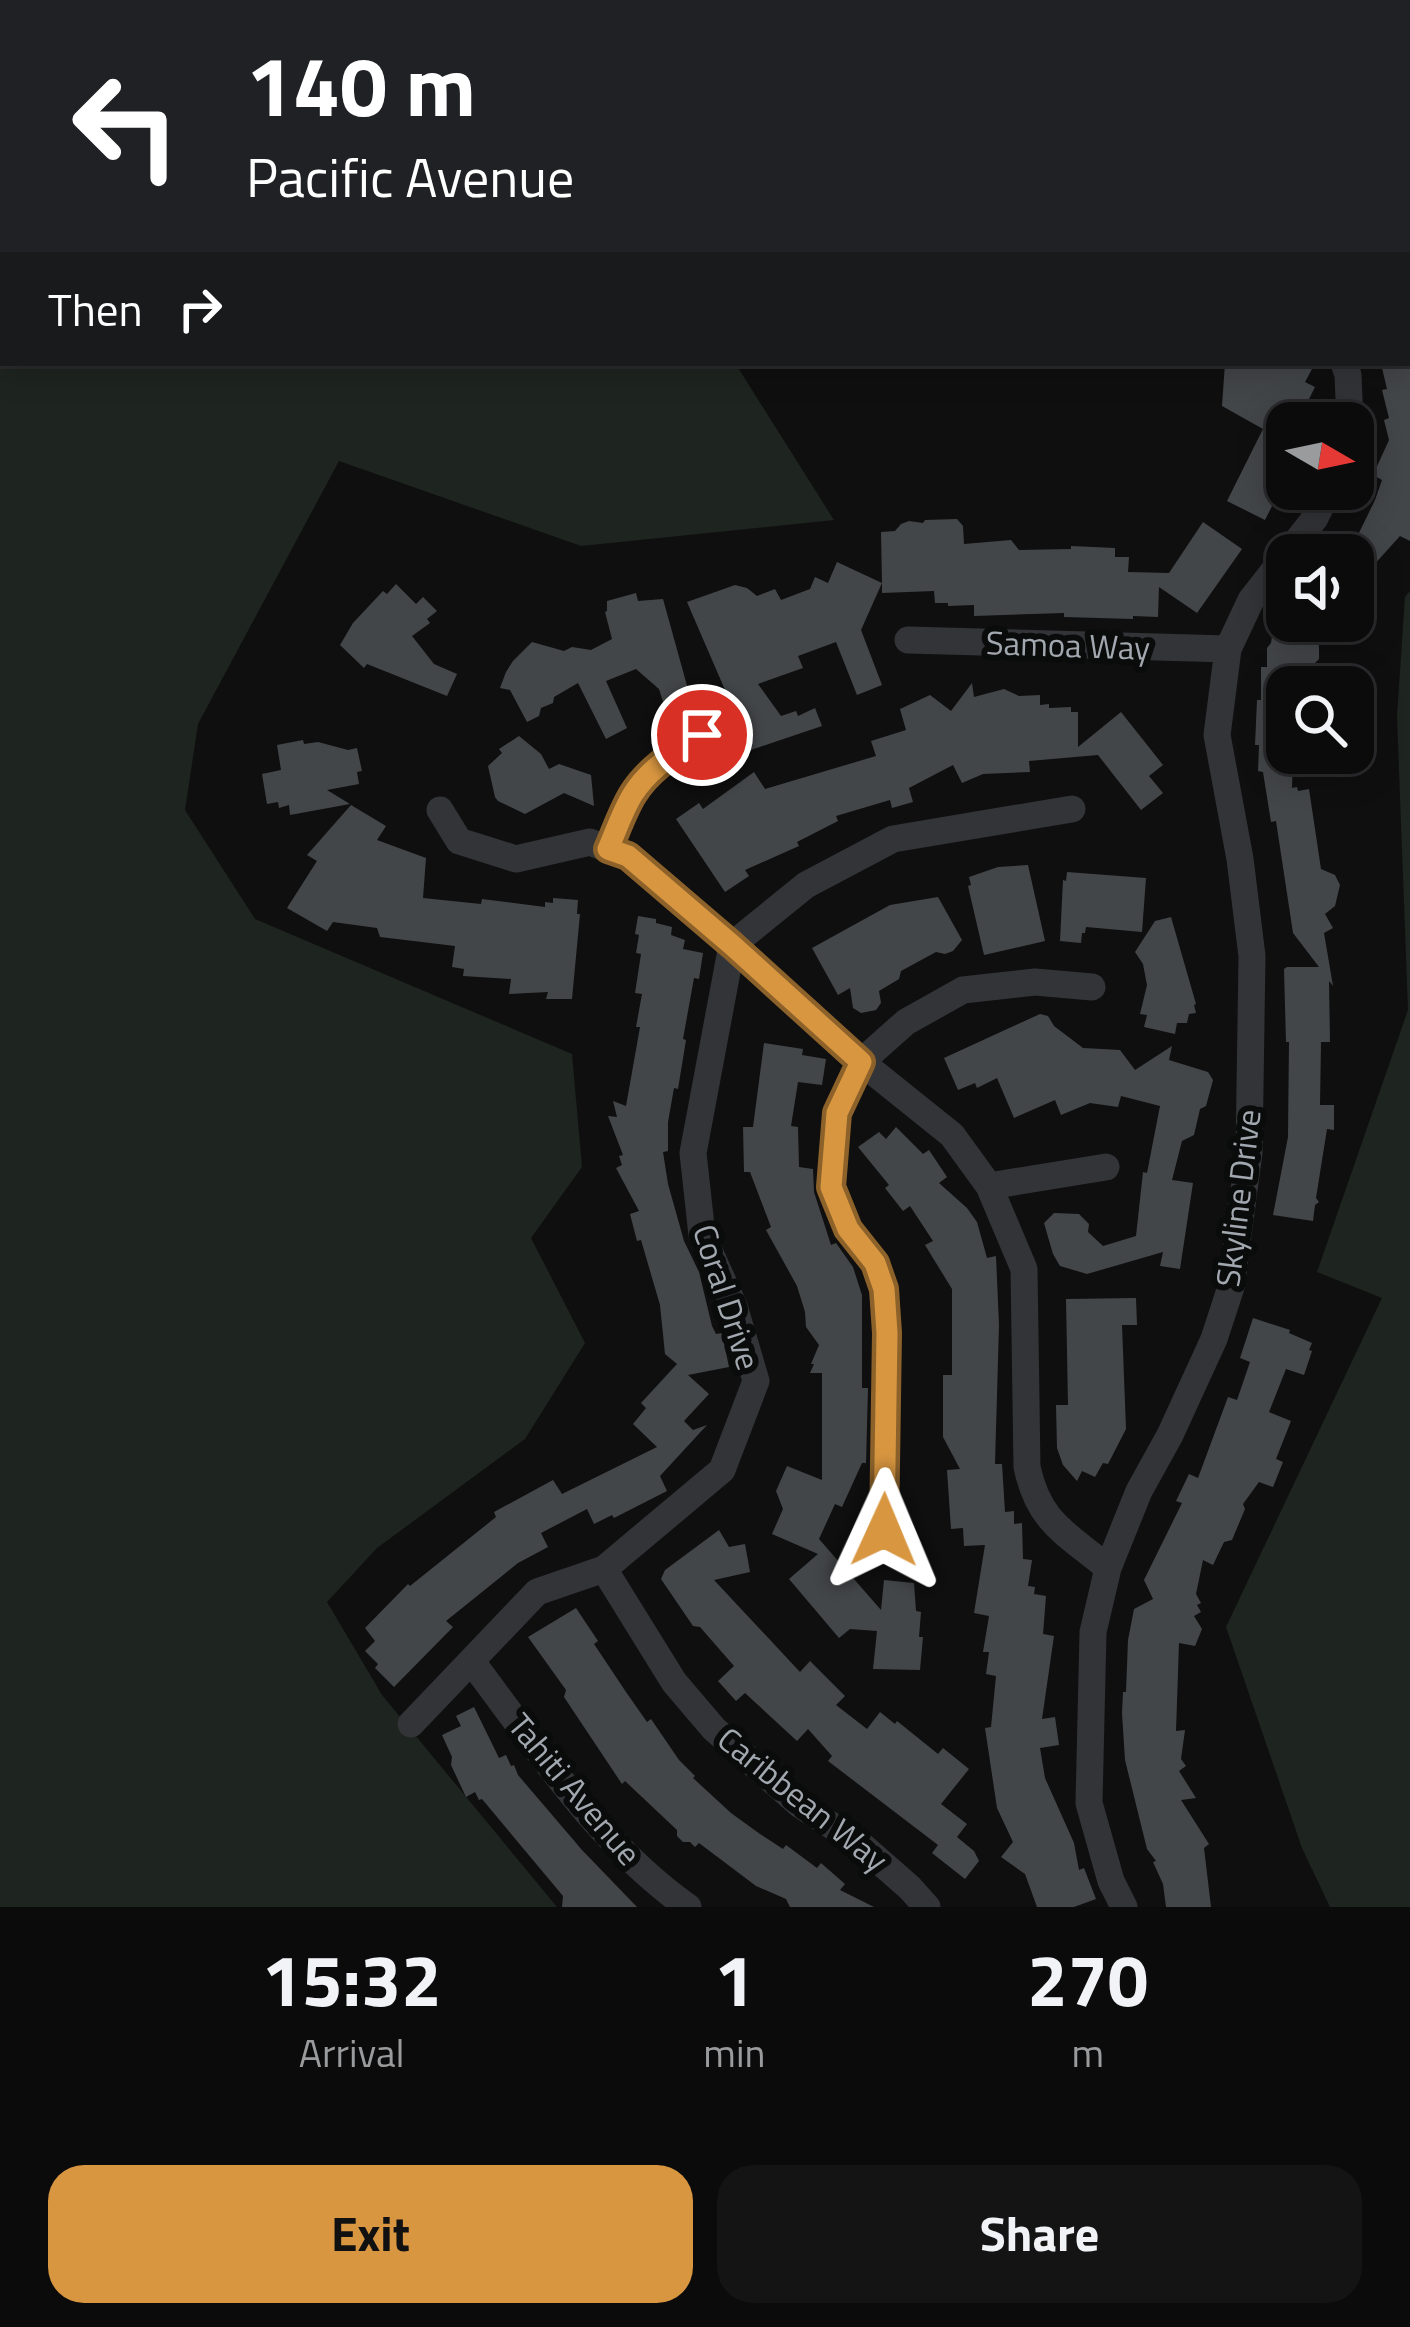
<!DOCTYPE html>
<html lang="en">
<head>
<meta charset="utf-8">
<style>
  :root { --surface:#0b0b0c; --page:#141415; --text:#f1f3f6; --muted:#9a9b9d; --line:#2b2b2d; --accent:#d89640 }
  body { margin:0; font-family:"Titillium Web",sans-serif; background:var(--page); color:var(--text); height:100vh; display:flex; flex-direction:column; font-size:45px; white-space:nowrap }
  * { box-sizing:border-box; margin:0 }
  p { font-size:39px; color:var(--muted) }
  .icon { flex:none; width:66px; height:66px; fill:none; stroke:currentColor; stroke-width:2; stroke-linecap:round; stroke-linejoin:round }
  .map { position:relative; height:1907px; overflow:hidden }
  .panel { display:flex; flex-direction:column; background:var(--surface); flex:1 }
  .panel>* { flex:none }
  .banner { position:absolute; left:0px; top:0px; width:1410px; height:366px; box-shadow:0 6px 30px #0003,0 0 0 3px var(--line); background:#202124; color:#fff; overflow:hidden }
  .needle { width:78px; rotate:99deg }
  .controls { position:absolute; left:1266px; top:402px; display:grid; gap:24px }
  .controls a { display:grid; place-items:center; width:108px; height:108px; border-radius:24px; background:var(--surface); box-shadow:0 6px 30px #0003,0 0 0 3px var(--line); font-size:60px }
  .pin { position:absolute; display:grid; place-items:center; width:102px; height:102px; color:#fff; margin:-51px; border:6px solid #fff; border-radius:50%; box-shadow:0 3px 12px #0007 }
  .me { position:absolute; width:132px; margin:-66px; rotate:1deg; stroke-linejoin:round; filter:drop-shadow(0 0 9px #0008) }
  .turn { display:flex; align-items:center; gap:42px; height:252px; padding:0 48px; font-size:54px }
  .turn .icon { width:156px; height:156px; stroke-width:2.5 }
  .turn b { display:block; font-size:84px; line-height:102px }
  .then { display:flex; align-items:center; height:114px; padding:0 48px; background:#0003; gap:24px; font-size:45px }
  .eta { display:flex; justify-content:space-evenly; align-items:center; height:204px; text-align:center }
  .eta b { font-size:72px; font-weight:700; line-height:84px }
  .primary-button { display:flex; gap:24px; margin-top:auto; padding:24px 48px }
  .primary-button a { flex:1; height:138px; border-radius:36px; background:var(--accent); color:#111; font-size:48px; font-weight:700; line-height:138px; text-align:center }
  .primary-button a+a { background:var(--page); color:var(--text) }
  .map>svg:first-child { display:block }
  .green { fill:#1e241f }
  .building { fill:#434648 }
  .lines { fill:none; stroke-linecap:round; stroke-linejoin:round }
  .minor { stroke:#333437; stroke-width:27 }
  .route-casing { stroke:#8c622a; stroke-width:30 }
  .route { stroke:#d89640; stroke-width:21 }
  .labels { text-anchor:middle; dominant-baseline:central; stroke-width:12; stroke-linejoin:round; paint-order:stroke }
  .street-label { font-size:33px; fill:#a2a8af; stroke:#0a0b0b }
</style>
</head>
<body>
<div class="map">
<svg width="1410" height="1907" viewBox="0 0 1410 1907">
  <rect width="100%" height="100%" fill="#0f0f10"/>
  <!-- green -->
  <path class="green" d="M0,0H107L111,3H3V363H735L834,520L581,546L339,461L198,724L185,810L255,919L572,1054L582,1167L531,1238L585,1343L525,1439L377,1548L327,1602L382,1695L557,1907H0Z
    M1410,591V1907H1330L1302,1848L1226,1627L1382,1298L1317,1272L1408,1010L1397,716L1405,597Z"/>
  <!-- building -->
  <path class="building" d="M1410,361V541L1400,536L1353,588V555H1327L1348,532L1356,539L1375,500L1382,480L1373,475L1389,440L1384,420L1389,418L1382,390L1387,389L1382,368Z
    M1225,363H1301L1312,369L1305,382L1315,387L1304,409L1300,407L1292,423H1287V476L1265,520L1227,501L1263,429L1222,406Z
    M957,519L963,526L964,544L1011,540L1019,550L1071,549V546L1115,548V557H1129L1128,572L1169,573L1203,522L1242,549L1197,613L1159,587L1158,617L1133,616V619L1064,617V613L974,616V605L948,606V603H935L934,591L882,593V583L861,630L882,685L857,695L836,642L798,656L803,668L758,684L781,716L796,711L798,716L815,708L822,726L751,750L687,602L735,585L747,588L757,596L775,589L781,600L810,589L815,577L828,583L837,562L882,583L881,532L895,531L901,524L909,521L923,523L925,520Z
    M396,584L416,604L423,597L437,611L427,619L430,623L412,636L434,664L457,674L447,696L367,664L364,668L340,645L353,623L383,591L387,594Z
    M636,593L638,601L663,599L691,700L665,708L659,689L636,669L606,681L627,728L606,739L578,683L554,697L553,703L541,708L539,716L527,722L510,690L500,688L506,672L513,661L532,642L564,651L572,647L591,650L612,639L605,612L607,611V601Z
    M1291,621L1311,624L1318,632L1319,649V659L1315,663V679H1299V685H1287V753H1293L1292,788L1297,787L1298,791L1309,789L1321,869L1335,875L1340,885L1335,906L1325,914L1333,928L1324,933L1333,986L1329,981L1330,1042H1321L1320,1105H1334V1130L1327,1129L1316,1198L1319,1202L1315,1205L1313,1221L1273,1215L1288,1137L1289,1042H1286L1284,969L1287,967H1319L1293,933L1276,821L1271,822L1263,772L1258,771L1259,745H1255L1257,700H1261V667H1267V648L1271,643L1274,623Z
    M972,683L974,697L1004,689L1019,696L1040,695V705L1049,704V708L1071,707V712H1078V747L1121,712L1163,765L1149,776L1163,793L1141,810L1098,755L1029,761L1030,772L983,774L962,783L953,765L909,788L913,802L892,808L890,800L836,816L838,821L797,842L799,846L745,870L749,876L725,892L676,819L699,803L703,809L754,772L765,789L876,756L871,741L906,730L900,709L930,695L951,711Z
    M519,736L541,754L549,769L559,764L591,775L594,806L564,793L525,814L498,801L495,797L488,766L502,753L499,749Z
    M303,740L304,744L318,742L348,750L357,748L362,771L357,772L359,784L327,790L350,804L290,815L289,805L279,808L278,802L267,804L262,774L281,770L277,745Z
    M351,805L386,826L377,840L426,858L423,898L481,904L482,899L545,907V902L553,903V898L578,900L577,914H580L572,999H546L548,992L509,994L511,979L463,976L464,969L452,967L455,946L380,937L377,928L333,922L327,931L287,908L317,861L307,855Z
    M1028,865L1045,941L984,955L968,886L971,885L969,877L998,867Z
    M1067,872L1146,878L1142,932L1086,927L1085,933H1082L1081,943L1060,941L1063,880L1066,881Z
    M938,897L962,940L953,951L945,954L936,952L901,971L899,979L879,991L881,1003L876,1010L861,1013L853,1008L850,988L838,995L812,948L890,905Z
    M638,916L656,919V923L672,927L671,935L685,940L683,949L703,953L699,979L694,978L683,1039L686,1040L678,1089L674,1088L668,1122V1151L663,1152L668,1184L684,1241L699,1272L712,1326L716,1334L722,1333L729,1367L688,1375L709,1394L684,1421L693,1430L707,1425L660,1476L667,1491L614,1518L612,1515L594,1524L587,1509L541,1533L548,1547L518,1563L446,1621L453,1627L394,1687L375,1668L378,1664L365,1651L375,1641L365,1628L408,1584L410,1586L496,1517L494,1512L553,1480L562,1494L657,1447L633,1424L646,1408L641,1403L677,1364L665,1354L660,1305L641,1240L637,1241L630,1214L639,1211L616,1168L622,1165L619,1156L623,1155L608,1116L617,1117L613,1101L626,1106L640,1027H636L642,994L635,993L641,954L636,953L639,935L635,934Z
    M1171,917L1196,1004L1194,1005L1196,1013L1189,1014L1187,1023H1177L1175,1034L1144,1027L1147,1015L1140,1014L1147,985L1143,964L1135,952L1155,921Z
    M1040,1014L1048,1016L1054,1026L1083,1048L1120,1050L1135,1070L1172,1046L1169,1060L1208,1072L1213,1080L1206,1106L1200,1109L1194,1135L1182,1141L1172,1180L1193,1183L1180,1269L1160,1266L1163,1252L1087,1274L1060,1266L1053,1254L1044,1223L1054,1213L1079,1214L1089,1224L1088,1232L1103,1246L1136,1236L1143,1172L1147,1173L1160,1106L1121,1096L1118,1107L1090,1103L1061,1115L1055,1100L1014,1118L997,1078L977,1088L975,1083L958,1090L944,1058Z
    M764,1043L803,1049L802,1055L826,1059L822,1085L798,1082L791,1126L798,1127L799,1167L813,1169L814,1192L831,1245L836,1243L853,1267L862,1295V1388H868L866,1463H862L842,1507L835,1504L819,1539L881,1610L884,1580L914,1583L916,1611L921,1612L919,1637H923L920,1670L873,1669L877,1631L850,1629L839,1638L789,1579L818,1554L772,1534L783,1509L776,1491L787,1466L822,1480V1373H810L814,1364H811L819,1345L806,1327L805,1312L797,1286L766,1230L771,1227L750,1172H744L743,1127H753Z
    M896,1127L923,1154L929,1150L947,1177L939,1183L967,1208L977,1222L987,1258L996,1256L999,1325L995,1464H1002L1005,1512L1014,1511V1524L1022,1523L1023,1559L1032,1560L1028,1586L1035,1587L1034,1594L1046,1596L1043,1634L1054,1636L1042,1719L1055,1717L1059,1745L1040,1748L1045,1778L1074,1843L1079,1870L1084,1868L1096,1899L1074,1907H1037L1025,1874L1001,1857L1013,1842L997,1808L985,1728L991,1727L996,1676L986,1674L989,1652H983L989,1616L974,1613L985,1545L964,1546L963,1528L951,1529L947,1470L960,1469L943,1437V1375H952V1289L925,1245L933,1241L910,1206L903,1211L885,1188L889,1185L858,1147L879,1132L886,1139Z
    M1136,1298L1137,1325H1122L1126,1429L1108,1464L1103,1463L1095,1477L1082,1471L1077,1481L1063,1465L1057,1448L1056,1405H1068L1066,1299Z
    M1253,1318L1290,1330L1289,1333L1312,1343L1309,1350L1312,1351L1304,1375L1286,1369L1269,1412L1291,1421L1276,1459L1283,1462L1273,1487L1259,1482L1243,1504L1245,1509L1232,1540L1224,1542L1213,1565L1203,1560L1196,1594L1201,1603L1197,1605L1201,1612L1194,1616L1202,1629L1195,1646L1179,1643L1176,1731L1185,1730L1181,1759L1186,1766L1179,1771L1196,1798L1181,1800L1209,1844L1204,1848L1211,1907H1166L1163,1884L1153,1862L1156,1861L1147,1849L1125,1760L1122,1713L1123,1692H1126L1128,1640L1134,1609L1153,1599L1144,1580L1182,1503L1176,1501L1189,1474L1198,1478L1228,1397L1237,1400L1250,1362L1240,1358Z
    M719,1530L729,1547L745,1544L750,1572L714,1580L800,1672L810,1661L845,1696L836,1705L867,1729L880,1712L895,1724L897,1721L938,1754L943,1748L969,1769L941,1804L967,1824L957,1837L974,1851L979,1861L965,1879L932,1853L938,1845L828,1761L832,1756L808,1729L797,1741L745,1693L736,1701L718,1681L734,1666L700,1627L693,1626L661,1579L665,1570Z
    M576,1608L598,1641L594,1644L626,1692L647,1722L651,1719L679,1760L695,1776L693,1778L731,1813L760,1834L783,1849L786,1845L817,1868L821,1863L845,1884L840,1890L874,1907H790L786,1899L756,1886L699,1843L695,1847L690,1842H683L677,1836V1830L625,1781L622,1784L564,1697L566,1690L528,1637Z
    M474,1707L499,1758L506,1755L511,1766L514,1765L518,1775L582,1850L637,1907H562L563,1896L482,1799L479,1800L475,1792L466,1797L451,1765L452,1757L442,1735L461,1726L456,1716Z"/>
  <g class="lines">
    <!-- minor -->
    <path class="minor" d="M292,0L296,3
      M1125,0L1126,3
      M390,3L391,0
      M660,3L661,0
      M888,3L889,0
      M1344,363L1348,375L1350,423
      M908,640L1228,649
      M440,810L459,841L516,859L590,842L628,857L732,945L861,1062L952,1135L989,1186L1024,1269L1027,1467C1039,1523 1066,1533 1108,1568
      M608,849C616,831 623,810 633,794C650,767 677,752 702,735
      M989,1186L1106,1167
      M883,1530L887,1333L884,1289L876,1263L848,1229L831,1187L837,1113L861,1062L906,1022L963,990L1035,982L1092,987
      M604,1569L674,1682L714,1729L799,1804L861,1845L910,1888L927,1907
      M472,1662C538,1749 598,1843 688,1907
      M411,1724L537,1592L604,1569L722,1470L756,1381L734,1306L702,1235L693,1153L732,945L806,885L893,839L1072,809
      M1124,1907L1111,1881L1089,1803L1093,1632L1108,1568L1139,1491L1170,1435L1214,1339L1231,1287L1249,1153L1252,956L1240,859L1217,735L1228,649L1251,600L1315,518L1329,489"/>
  </g>
  <g class="lines">
    <defs>
      <path id="route" d="M702,735C677,752 650,767 633,794C623,810 616,831 608,849L628,856L732,945L861,1062L837,1113L831,1187L848,1229L875,1263L884,1289L887,1333L884,1530"/>
    </defs>
    <!-- route casing -->
    <use href="#route" class="route-casing"/>
    <!-- route -->
    <use href="#route" class="route"/>
  </g>
  <g class="labels">
    <!-- street labels -->
    <g class="street-label">
      <text transform="translate(1068 645) rotate(2)">Samoa Way</text>
      <text transform="translate(1238 1198) rotate(-83)">Skyline Drive</text>
      <text transform="translate(727 1297) rotate(72)">Coral Drive</text>
      <text transform="translate(575 1789) rotate(50)">Tahiti Avenue</text>
      <text transform="translate(803 1799) rotate(39)">Caribbean Way</text>
    </g>
  </g>
</svg>
<div class="controls">
<a><svg class="needle" viewBox="-14 -14 28 28"><path d="M0-13l5 13h-10z" fill="#e53935"/><path d="M0 13l5-13h-10z" fill="#9a9b9d"/></svg></a>
<a><svg class="icon" aria-label="sound" viewBox="0 0 24 24"><path d="M4 9h4l5-4v14l-5-4H4zM17 9q2 3 0 6"/></svg></a>
<a><svg class="icon" aria-label="search" viewBox="0 0 24 24"><circle cx="10" cy="10" r="6"/><path d="M15 15l6 6"/></svg></a>
</div>
<div class="pin" style="left:702px;top:735px;background:#d93025"><svg class="icon" aria-label="arrive" viewBox="0 0 24 24"><path d="M6 21V4h12l-3 4 3 4H6"/></svg></div>
<svg class="me" style="left:884px;top:1530px" viewBox="-20 -20 40 40"><path d="M0-17L14 15 0 8-14 15z" fill="#d89640" stroke="#fff" stroke-width="4"/></svg>
<div class="banner">
<div class="turn"><svg class="icon" aria-label="left" viewBox="0 0 24 24"><path d="M17 20v-9H6M10 6l-5 5 5 5"/></svg><div><b>140 m</b>Pacific Avenue</div></div>
<div class="then">Then<svg class="icon" aria-label="right" viewBox="0 0 24 24"><path d="M7 20v-9h11M14 6l5 5-5 5"/></svg></div>
</div>
</div>
<section class="panel">
<div class="eta">
<div><b>15:32</b><p>Arrival</p></div>
<div><b>1</b><p>min</p></div>
<div><b>270</b><p>m</p></div>
</div>
<div class="primary-button"><a>Exit</a><a>Share</a></div>
</section>
</body>
</html>
